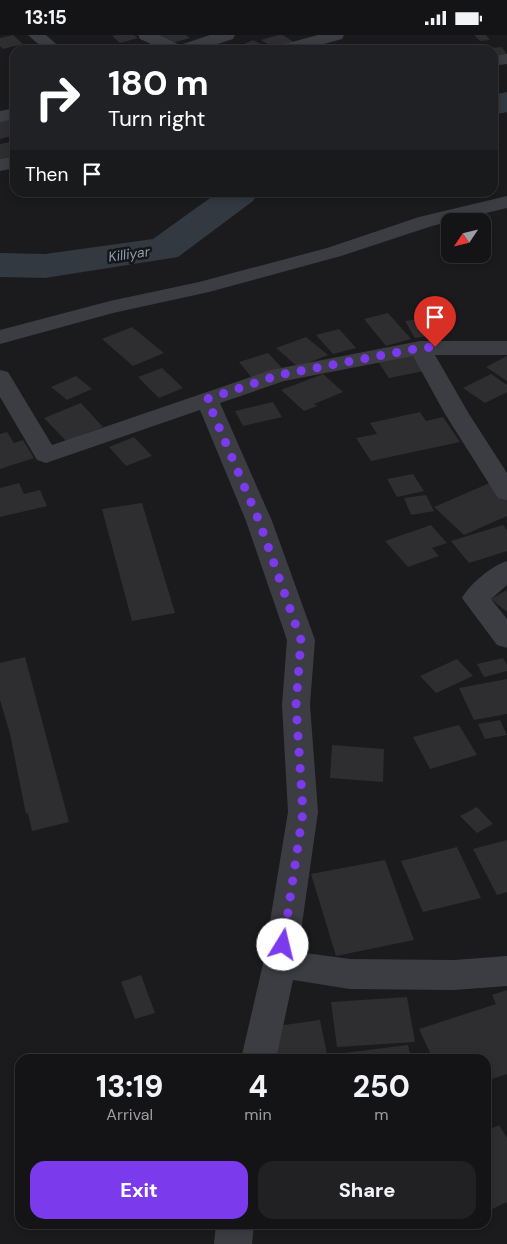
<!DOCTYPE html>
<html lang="en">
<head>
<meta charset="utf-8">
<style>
  :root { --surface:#141416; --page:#212123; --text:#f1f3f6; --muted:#9d9ea1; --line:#333335; --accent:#7c3aed }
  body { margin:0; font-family:"DM Sans",sans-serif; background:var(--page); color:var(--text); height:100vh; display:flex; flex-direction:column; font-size:19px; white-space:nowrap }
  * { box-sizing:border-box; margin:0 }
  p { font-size:16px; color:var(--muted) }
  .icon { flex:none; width:28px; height:28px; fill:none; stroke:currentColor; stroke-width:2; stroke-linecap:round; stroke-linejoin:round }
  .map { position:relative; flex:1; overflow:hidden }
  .details { position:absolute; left:15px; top:1019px; width:476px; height:175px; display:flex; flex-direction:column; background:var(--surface); border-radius:15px; box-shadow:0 2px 8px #0003,0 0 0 1px var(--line) }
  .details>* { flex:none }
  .hud { position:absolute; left:10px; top:10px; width:488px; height:152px; border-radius:15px; box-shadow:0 2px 8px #0003,0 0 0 1px var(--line); background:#202124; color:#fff; overflow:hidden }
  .needle { width:32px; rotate:235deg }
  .fabs { position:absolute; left:441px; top:178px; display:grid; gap:10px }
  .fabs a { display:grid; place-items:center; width:50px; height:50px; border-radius:10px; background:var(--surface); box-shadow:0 2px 8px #0003,0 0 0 1px var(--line); font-size:25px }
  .pin { position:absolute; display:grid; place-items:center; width:42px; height:42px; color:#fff; margin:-51px -21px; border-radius:50% 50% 50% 0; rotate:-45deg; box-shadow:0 0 5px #0007 }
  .pin .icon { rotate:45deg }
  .me { position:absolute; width:55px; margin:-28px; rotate:9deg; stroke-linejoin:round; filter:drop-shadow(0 0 4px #0008) }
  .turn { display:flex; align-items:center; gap:18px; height:105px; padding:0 15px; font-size:22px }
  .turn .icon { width:65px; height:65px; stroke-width:2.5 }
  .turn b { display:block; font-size:35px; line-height:42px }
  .then { display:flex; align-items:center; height:48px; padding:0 15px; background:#0003; gap:10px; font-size:19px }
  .eta { display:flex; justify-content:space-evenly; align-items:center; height:85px; text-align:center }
  .eta b { font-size:30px; font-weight:800; line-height:35px }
  .button { display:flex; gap:10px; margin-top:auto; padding:10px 15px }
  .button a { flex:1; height:58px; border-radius:15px; background:var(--accent); color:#fff; font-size:20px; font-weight:800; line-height:58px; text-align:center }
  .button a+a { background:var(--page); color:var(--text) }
  .status { display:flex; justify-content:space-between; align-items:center; height:35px; padding:0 25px; background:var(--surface); direction:ltr }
  .status svg { height:14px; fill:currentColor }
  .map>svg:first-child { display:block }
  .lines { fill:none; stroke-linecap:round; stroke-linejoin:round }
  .river { fill:#323940; fill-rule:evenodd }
  .building { fill:#2e2e31 }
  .minor { fill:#3c3d42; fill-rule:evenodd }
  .route { stroke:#7c3aed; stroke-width:9; stroke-dasharray:0 16.2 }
  .labels { text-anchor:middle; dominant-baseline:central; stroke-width:5; stroke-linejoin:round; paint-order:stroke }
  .far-water-label { font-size:14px; font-style:italic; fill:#899db2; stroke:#161618 }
</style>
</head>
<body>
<div class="status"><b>13:15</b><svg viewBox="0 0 49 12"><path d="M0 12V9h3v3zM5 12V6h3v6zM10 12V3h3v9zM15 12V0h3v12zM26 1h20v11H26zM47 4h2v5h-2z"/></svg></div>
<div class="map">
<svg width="507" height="1209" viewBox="0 0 507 1209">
  <rect width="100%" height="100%" fill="#1b1b1d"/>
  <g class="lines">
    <!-- river -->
    <path class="river" d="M507,57V77L492,80V60Z
      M217,158H258L253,166L178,222L45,243L0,242V218L45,219L153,204Z"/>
  </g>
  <!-- building -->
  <path class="building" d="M13,0L23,9L3,14L0,11V3Z
    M116,0H134L138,3L120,8L112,1Z
    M156,0H186L190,3L169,9Z
    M278,0H283L295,8L275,15H265L272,12L261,5Z
    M474,0H486L490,5L480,6Z
    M253,5L267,12L252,15L242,10Z
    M437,9L445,15H412V14Z
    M485,10L488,13L502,12L507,20L492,21V15H463L461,13Z
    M8,84L15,90V100L0,104V86Z
    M15,106V121L0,124V109Z
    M388,278L411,304L386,311L364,284Z
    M426,283L436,300L415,303L405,286Z
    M132,292L164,318L133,331L102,304Z
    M339,294L356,313L333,319L316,300Z
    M306,302L328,320L298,332L276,313Z
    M268,318L282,333L252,343L239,327Z
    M412,319L424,336L389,343L377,325Z
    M507,321V346L486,332Z
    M162,333L183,353L159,363L138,342Z
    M323,339L343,357L314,369L317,371L304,376L281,355Z
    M491,339L507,350V357L485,368L463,353Z
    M76,341L92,354L67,365L51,352Z
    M273,367L282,382L243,391L235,376Z
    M81,368L103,392L66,406L44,383Z
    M420,377L426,386L443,382L460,407L371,426L356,403L377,399L370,388Z
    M7,397L14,408L23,405L34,423L0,434V399Z
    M134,402L152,421L126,431L109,412Z
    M413,439L424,456L397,462L387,444Z
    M492,447L507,460V481L464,500L434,472Z
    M19,448L24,459L40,455L47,471L0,482V453Z
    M426,460L434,476L411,480L404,463Z
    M142,468L175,578L132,586L102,474Z
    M431,490L447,508L432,513L439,521L408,532L385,506Z
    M503,490L507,495V516L469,528L451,506Z
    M507,555V577L491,564Z
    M25,622L69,787L32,796L28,778L26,779L10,699L0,665V628Z
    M503,623L507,630V636L484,642L477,629Z
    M457,624L473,641L436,658L420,641Z
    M507,644V679L474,685L459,653Z
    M500,685L507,700L485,704L478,689Z
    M459,690L477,720L430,734L413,702Z
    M332,710L384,714L383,747L330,743Z
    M477,772L493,789L477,798L460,781Z
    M507,805V857L497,860L473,814Z
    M457,812L481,863L423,877L401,826Z
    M385,825L414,905L336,921L311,839Z
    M141,940L155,978L135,984L121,947Z
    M507,955V1039L486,1046V1024H433L419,994L496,969L492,960Z
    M407,962L415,1007L337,1012L331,967Z
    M320,985L328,1024H276L270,992Z
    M408,1010L411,1024H337L336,1019Z
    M499,1090L507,1103V1167L486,1177V1096Z"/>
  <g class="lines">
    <!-- minor -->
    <path class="minor" d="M28,0H46L63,15H45Z
      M138,0H159L180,10L210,0H235L233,4L199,15H164L140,4Z
      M318,0H344L342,4L302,15H275L277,11Z
      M507,19V29L492,31V21Z
      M15,73V84L0,87V76Z
      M15,121V133L0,136V124Z
      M507,161V173L432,191L341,221L209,257L113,278L0,309V295L110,266L199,247L327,213L419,182Z
      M420,306H507V320H435L469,379L507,438V465L498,463L445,379L413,321L284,346L220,368L272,486L315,605L310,670L318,777L298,917L350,924L454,925L507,921V951L454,955L350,954L293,945L276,1024H241L263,929L288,777L282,670L287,605L246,486L200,375L46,428L37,425L0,362V335L8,337L52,410L271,335Z
      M507,526V550L491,564L507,584V613L497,610L462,563C470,549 491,531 507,526Z
      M216,1189H254L252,1209H214Z"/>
  </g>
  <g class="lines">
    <!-- route -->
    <path class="route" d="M283,910L303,777L296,670L301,605L259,486L207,364L279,340L420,313L435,312"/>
  </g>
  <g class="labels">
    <!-- far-water labels -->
    <g class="far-water-label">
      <text transform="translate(129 219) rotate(-8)">Killiyar</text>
    </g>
  </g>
</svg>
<div class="fabs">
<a><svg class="needle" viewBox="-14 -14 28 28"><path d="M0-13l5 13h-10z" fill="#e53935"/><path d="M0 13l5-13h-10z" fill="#9d9ea1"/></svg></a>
</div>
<div class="pin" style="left:435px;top:312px;background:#d93025"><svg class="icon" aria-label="arrive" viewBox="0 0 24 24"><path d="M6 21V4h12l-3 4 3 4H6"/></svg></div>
<svg class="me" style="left:283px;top:910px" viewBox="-20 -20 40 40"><circle r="19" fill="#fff"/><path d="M0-13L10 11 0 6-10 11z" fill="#7c3aed"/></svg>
<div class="hud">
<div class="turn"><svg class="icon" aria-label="right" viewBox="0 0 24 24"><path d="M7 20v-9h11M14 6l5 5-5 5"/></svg><div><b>180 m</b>Turn right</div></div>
<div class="then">Then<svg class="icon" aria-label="arrive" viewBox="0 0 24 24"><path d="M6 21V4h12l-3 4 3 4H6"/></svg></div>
</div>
<section class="details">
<div class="eta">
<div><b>13:19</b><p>Arrival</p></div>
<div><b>4</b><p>min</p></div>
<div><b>250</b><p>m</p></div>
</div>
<div class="button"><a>Exit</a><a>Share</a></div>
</section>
</div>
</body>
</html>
